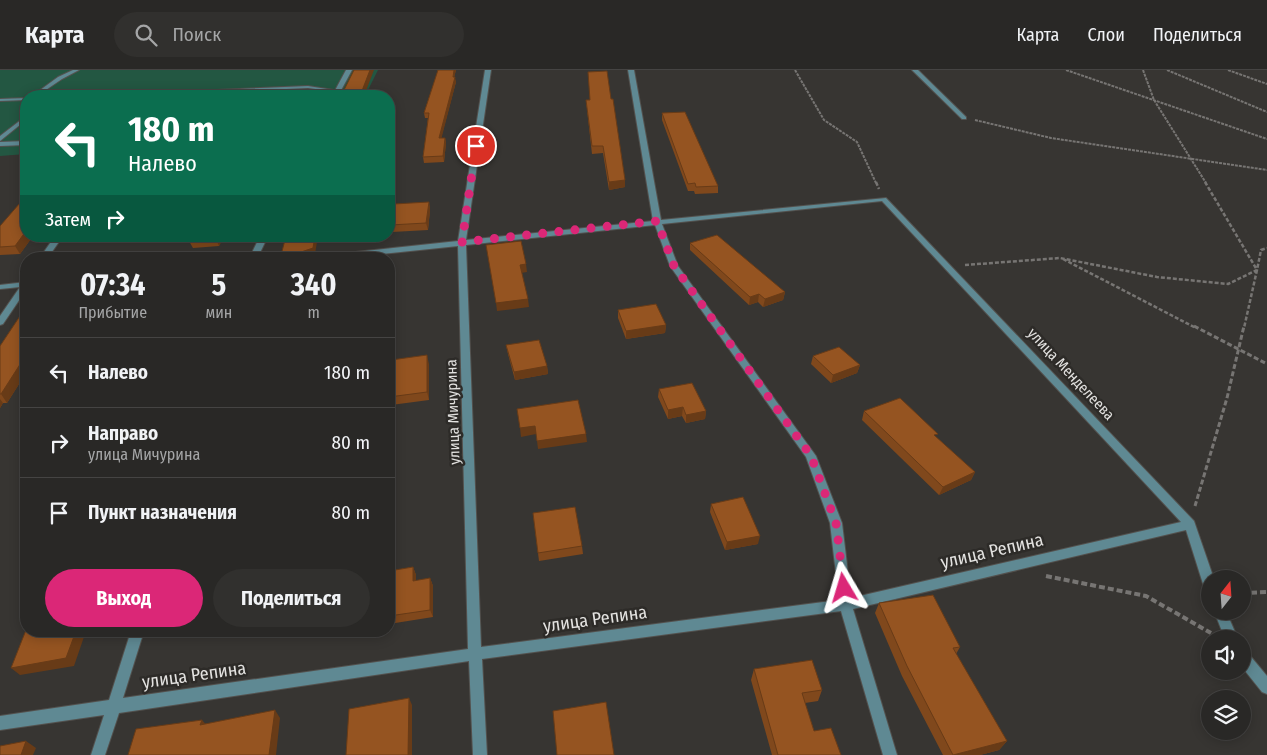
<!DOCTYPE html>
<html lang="ru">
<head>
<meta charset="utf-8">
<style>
  :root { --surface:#292826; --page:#31302e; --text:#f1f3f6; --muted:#a5a6a7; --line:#454443; --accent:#db2777 }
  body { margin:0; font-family:"Fira Sans Condensed",sans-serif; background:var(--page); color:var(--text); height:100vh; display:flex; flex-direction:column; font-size:19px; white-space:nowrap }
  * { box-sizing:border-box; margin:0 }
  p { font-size:16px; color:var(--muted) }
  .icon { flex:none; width:28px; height:28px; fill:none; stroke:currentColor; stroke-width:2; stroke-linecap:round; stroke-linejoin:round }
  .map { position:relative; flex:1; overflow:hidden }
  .details { position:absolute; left:20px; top:182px; width:375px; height:385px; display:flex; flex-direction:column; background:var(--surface); border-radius:20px; box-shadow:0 2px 12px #0003,0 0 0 1px var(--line) }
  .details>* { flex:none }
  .top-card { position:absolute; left:20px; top:20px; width:375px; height:152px; border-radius:20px; box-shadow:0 2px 12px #0003,0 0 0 1px var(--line); background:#0b6e4f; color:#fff; overflow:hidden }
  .needle { width:32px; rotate:17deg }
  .tools { position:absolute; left:1201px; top:500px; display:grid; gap:10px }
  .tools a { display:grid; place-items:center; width:50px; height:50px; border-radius:50%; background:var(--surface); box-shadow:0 2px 12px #0003,0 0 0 1px var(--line); font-size:25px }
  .pin { position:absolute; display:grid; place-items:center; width:42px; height:42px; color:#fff; margin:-21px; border:2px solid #fff; border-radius:50%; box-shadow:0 1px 5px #0007 }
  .me { position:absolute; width:55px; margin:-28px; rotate:353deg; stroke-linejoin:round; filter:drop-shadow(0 0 4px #0008) }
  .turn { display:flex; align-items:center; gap:18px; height:105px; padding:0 25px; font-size:22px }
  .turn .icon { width:65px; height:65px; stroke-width:2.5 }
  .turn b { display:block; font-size:35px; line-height:42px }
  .then { display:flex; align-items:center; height:48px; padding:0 25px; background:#0003; gap:10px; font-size:19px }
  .eta { display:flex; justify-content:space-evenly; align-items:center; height:85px; text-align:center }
  .eta b { font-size:30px; font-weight:700; line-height:35px }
  .button { display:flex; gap:10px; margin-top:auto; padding:10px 25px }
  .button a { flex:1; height:58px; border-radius:30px; background:var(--accent); color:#fff; font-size:20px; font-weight:700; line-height:58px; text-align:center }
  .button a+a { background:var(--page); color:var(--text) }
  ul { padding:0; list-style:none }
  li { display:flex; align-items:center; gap:15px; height:70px; padding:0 25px; border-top:1px solid var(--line) }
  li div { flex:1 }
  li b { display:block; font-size:19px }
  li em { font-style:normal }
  header { display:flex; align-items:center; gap:30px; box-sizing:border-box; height:70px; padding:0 25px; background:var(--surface); border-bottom:1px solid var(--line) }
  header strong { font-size:24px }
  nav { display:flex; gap:28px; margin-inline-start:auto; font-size:18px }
  .search { width:350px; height:45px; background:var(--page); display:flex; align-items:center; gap:12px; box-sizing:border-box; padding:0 18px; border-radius:28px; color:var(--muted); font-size:19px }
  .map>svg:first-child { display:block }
  .green { fill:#235742 }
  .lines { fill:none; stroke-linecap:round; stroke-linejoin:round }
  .service-casing { stroke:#53514e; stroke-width:2 }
  .minor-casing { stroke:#53514e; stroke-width:2 }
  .path-far3 { stroke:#777573; stroke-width:2; stroke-dasharray:3 1; stroke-linecap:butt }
  .path-far2 { stroke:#777573; stroke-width:2.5; stroke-dasharray:4 2; stroke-linecap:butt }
  .path-far1 { stroke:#777573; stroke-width:3; stroke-dasharray:5 2.5; stroke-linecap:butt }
  .path { stroke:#777573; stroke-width:4; stroke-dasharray:6 3; stroke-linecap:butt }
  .service { fill:#5f8993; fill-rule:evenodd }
  .minor { fill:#5f8993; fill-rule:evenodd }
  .wall { fill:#80481c }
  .shaded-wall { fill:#683b17 }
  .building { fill:#955421; stroke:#683b17 }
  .route { stroke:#db2777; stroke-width:9; stroke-dasharray:0 16.2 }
  .labels { text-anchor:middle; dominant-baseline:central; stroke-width:5; stroke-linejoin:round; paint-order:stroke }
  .street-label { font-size:15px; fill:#e3e2e0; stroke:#2d2b28 }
  .near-street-label { font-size:18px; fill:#e3e2e0; stroke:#2d2b28 }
</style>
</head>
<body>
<header>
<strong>Карта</strong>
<div class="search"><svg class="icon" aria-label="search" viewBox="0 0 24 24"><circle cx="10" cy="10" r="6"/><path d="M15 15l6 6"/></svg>Поиск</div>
<nav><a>Карта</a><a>Слои</a><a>Поделиться</a></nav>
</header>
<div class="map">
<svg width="1267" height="685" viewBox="0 0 1267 685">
  <rect width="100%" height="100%" fill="#373532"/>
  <!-- green -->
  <path class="green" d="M0,0H378L365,26H26V84L0,86Z"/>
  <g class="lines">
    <defs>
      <path id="service" d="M73,0H79L62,9L37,26H32L58,7Z
        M308,16L340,21L338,22L308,18L131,26H101L103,25Z
        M26,28V30L0,31V29Z
        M26,46V50L0,71V66Z
        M26,71V75L0,76V72Z"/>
      <path id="minor" d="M346,0H352L338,26H332Z
        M485,0H491L466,170L653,151L628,0H634L661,150L886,128L1194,451L1214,509H1210V522L1206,521L1204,517L1186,460L853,539L897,685H883L841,541L482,589L487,685H473L469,591L119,643L105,685H91L104,645L0,660V646L109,630L131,561H144L123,628L468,579L458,176L334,189H305L309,187L458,171ZM882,131L1181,452L851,528L842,453L816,386L678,196L662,154ZM655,155L670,196L806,387L830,453L839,530L481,577L466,175Z
        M912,0H918L966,47V49H962Z
        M55,166H63L47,189H39Z
        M260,166H268L257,189H249Z
        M26,212V220L3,254L0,255V246L20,217L0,219V215Z
        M1214,541H1226L1238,569H1225Z
        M1242,580L1247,582L1267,606V624L1262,622L1242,597Z"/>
    </defs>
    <!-- service casing -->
    <use href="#service" class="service-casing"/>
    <!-- minor casing -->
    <use href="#minor" class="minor-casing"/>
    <!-- path-far3 -->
    <path class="path-far3" d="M795,0L824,50L857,72L876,113
      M1066,0L1267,69
      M1143,0L1154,30L1206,113
      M1167,0L1267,42
      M1228,0L1267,14
      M975,50L1051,68L1267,100"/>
    <!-- path-far2 -->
    <path class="path-far2" d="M876,112L879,119
      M1205,112L1257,200L1244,258
      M1063,189L1196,258
      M965,195L1060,188L1157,207L1228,214L1257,200L1261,180L1267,178"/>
    <!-- path-far1 -->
    <path class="path-far1" d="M1194,256L1267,294
      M1195,436L1227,328L1244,256"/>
    <!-- path -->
    <path class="path" d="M1046,506L1146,526L1211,563
      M1242,523L1267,522"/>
    <!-- service -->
    <use href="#service" class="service"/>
    <!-- minor -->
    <use href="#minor" class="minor"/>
  </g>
  <!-- wall -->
  <path class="wall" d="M438,0H456L454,7L456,12L441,68H445L446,73L444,92L424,93L423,87L428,48H425L424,43Z
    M611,29L625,110V117L609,120L603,83L592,84L586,30Z
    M662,43L718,116V123L695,124L694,121H688L662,50Z
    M429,132L430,140L428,160L392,162L390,155Z
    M0,156L26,166H33L20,184L0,185Z
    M224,166L219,176L193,178L189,171Z
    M690,173L785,222L783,230L763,237L758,232L749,235L690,180Z
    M26,237V303L7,333H3L0,338V276Z
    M618,240L666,255L665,263L626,269L618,248Z
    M506,275L547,296L548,304L515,310L508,284Z
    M813,286L860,295L857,303L831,313L811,294Z
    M429,294V330L391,335L389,327Z
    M659,319L706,341L705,349L686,353L682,346L668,349L658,327Z
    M864,341L936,367L975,402L971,410L939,425L862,350Z
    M711,434L758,474L725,480L710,442Z
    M533,443L582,476L583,484L539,491Z
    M413,497L416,505V511L430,508L433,516V547L389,554V501Z
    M879,533L960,577L956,584L1007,671L999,680L980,685H943L902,606L875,543Z
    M754,599L822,620L818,631L805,633L814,661L841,685H772L751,610Z"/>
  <!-- shaded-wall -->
  <path class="shaded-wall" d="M370,0H374L364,26H360Z
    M454,0H456L453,12V7Z
    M455,7L456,12L440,74L439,68Z
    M445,68L446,73L444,92L443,86Z
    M625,110V117L609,120V112Z
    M429,132L430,140L428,160L426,153Z
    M26,161V166H33L20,184L15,176Z
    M217,166H224L219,176L216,169Z
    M315,166H318L315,184L312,186L313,189H303L301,182Z
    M526,194L527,202L521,203L520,195Z
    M785,222L783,230L763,237L765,229Z
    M759,224L758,232L749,235L750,227Z
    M528,229L529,237L497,241L496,233Z
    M666,255L665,263L626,269V261Z
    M26,285V303L7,333L1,324Z
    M427,285L429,294V330L427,322Z
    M860,295L857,303L831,313L833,305Z
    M547,296L548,304L515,310L514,302Z
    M0,329L3,333L0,338Z
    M683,337L682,346L668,349V340Z
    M706,341L705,349L686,353V345Z
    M535,356L536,364L521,367L520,358Z
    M586,364L587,372L538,379L537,371Z
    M975,402L971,410L939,425L943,417Z
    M760,466L758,474L725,480L727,472Z
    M413,497L416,505V519L413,511Z
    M430,508L433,516V547L430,540Z
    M76,561H86L74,596L20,605L11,598Z
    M409,628L412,635V685H408Z
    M275,640L280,648L276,685H269Z
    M202,650L208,657L200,655Z
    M26,671L36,678L33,685H21Z
    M1007,671L999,680L980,685H953Z"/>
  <!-- building -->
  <path class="building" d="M354,0H370L360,26H341Z
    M438,0H454L453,7H455L439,68H445L443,86L423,87L429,43H424Z
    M607,1L611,29H613L625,110L609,112L603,76H592L586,30H590L588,2Z
    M685,42L718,116L696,117L695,113L688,114L662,43Z
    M26,126V161L15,176L0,177V156Z
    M429,132L426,153L390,155L394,134Z
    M717,165L785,222L765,229L759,224L750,227L690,173Z
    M192,166H217L216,169L189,171Z
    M286,166H315L313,178L301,182L303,185H311V189H280Z
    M521,171L526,194L520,195L528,229L496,233L486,175Z
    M656,234L666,255L626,261L618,240Z
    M26,237V285L1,324H0V276Z
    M539,270L547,296L514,302L506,275Z
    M839,277L860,295L833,305L813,286Z
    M427,285V322L389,327L391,290Z
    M692,313L706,341L686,345L683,337L668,340L659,319Z
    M900,328L938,364L934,365L975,402L943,417L864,341Z
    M578,330L586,364L537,371L535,356L520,358L517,339Z
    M743,427L760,466L727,472L711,434Z
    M575,437L582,476L538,483L533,443Z
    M413,497V511L430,508V540L389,546V501Z
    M933,525L960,577L953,578L1007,671L953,685L907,596L879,533Z
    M26,560V561H76L66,588L11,598Z
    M812,590L822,620L802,623L814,661L831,658L841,685H778L754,599Z
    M409,628L408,685H346L349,639Z
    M606,632L614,685H557L553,641Z
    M275,640L269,685H128L136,659L202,650L200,655Z
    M26,671L21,685H0V676Z"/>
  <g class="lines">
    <!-- route -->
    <path class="route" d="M476,76L462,172L657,151L674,196L811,386L836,453L844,518"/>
  </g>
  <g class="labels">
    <!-- street labels -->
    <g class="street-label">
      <text transform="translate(1071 304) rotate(47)">улица Менделеева</text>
      <text transform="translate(453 342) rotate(-92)">улица Мичурина</text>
    </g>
    <!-- near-street labels -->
    <g class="near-street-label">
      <text transform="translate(992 481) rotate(-13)">улица Репина</text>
      <text transform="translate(595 549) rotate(-8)">улица Репина</text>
      <text transform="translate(194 605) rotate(-8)">улица Репина</text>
    </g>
  </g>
</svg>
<div class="tools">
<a><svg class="needle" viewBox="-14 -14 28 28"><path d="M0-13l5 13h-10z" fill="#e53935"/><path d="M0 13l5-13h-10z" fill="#a5a6a7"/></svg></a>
<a><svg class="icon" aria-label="sound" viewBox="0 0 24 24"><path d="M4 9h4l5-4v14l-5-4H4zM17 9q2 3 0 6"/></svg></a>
<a><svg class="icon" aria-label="layers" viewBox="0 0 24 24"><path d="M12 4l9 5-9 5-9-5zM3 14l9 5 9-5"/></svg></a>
</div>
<div class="pin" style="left:476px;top:76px;background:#d93025"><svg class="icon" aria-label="arrive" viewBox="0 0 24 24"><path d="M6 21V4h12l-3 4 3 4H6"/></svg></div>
<svg class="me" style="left:844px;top:518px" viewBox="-20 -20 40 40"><path d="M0-17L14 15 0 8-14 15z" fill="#db2777" stroke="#fff" stroke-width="4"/></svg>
<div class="top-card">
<div class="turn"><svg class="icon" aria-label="left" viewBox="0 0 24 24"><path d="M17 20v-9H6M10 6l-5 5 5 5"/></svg><div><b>180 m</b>Налево</div></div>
<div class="then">Затем<svg class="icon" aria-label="right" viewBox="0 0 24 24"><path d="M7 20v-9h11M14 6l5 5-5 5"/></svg></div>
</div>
<section class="details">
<div class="eta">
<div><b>07:34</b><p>Прибытие</p></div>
<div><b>5</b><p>мин</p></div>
<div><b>340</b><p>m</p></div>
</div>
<ul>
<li><svg class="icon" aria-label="left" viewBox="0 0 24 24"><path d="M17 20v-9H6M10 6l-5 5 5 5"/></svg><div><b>Налево</b></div><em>180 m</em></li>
<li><svg class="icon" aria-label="right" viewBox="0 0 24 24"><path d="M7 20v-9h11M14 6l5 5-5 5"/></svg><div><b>Направо</b><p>улица Мичурина</p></div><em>80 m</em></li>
<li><svg class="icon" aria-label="arrive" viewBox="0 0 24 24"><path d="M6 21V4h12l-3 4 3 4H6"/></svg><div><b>Пункт назначения</b></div><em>80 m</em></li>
</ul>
<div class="button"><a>Выход</a><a>Поделиться</a></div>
</section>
</div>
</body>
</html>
